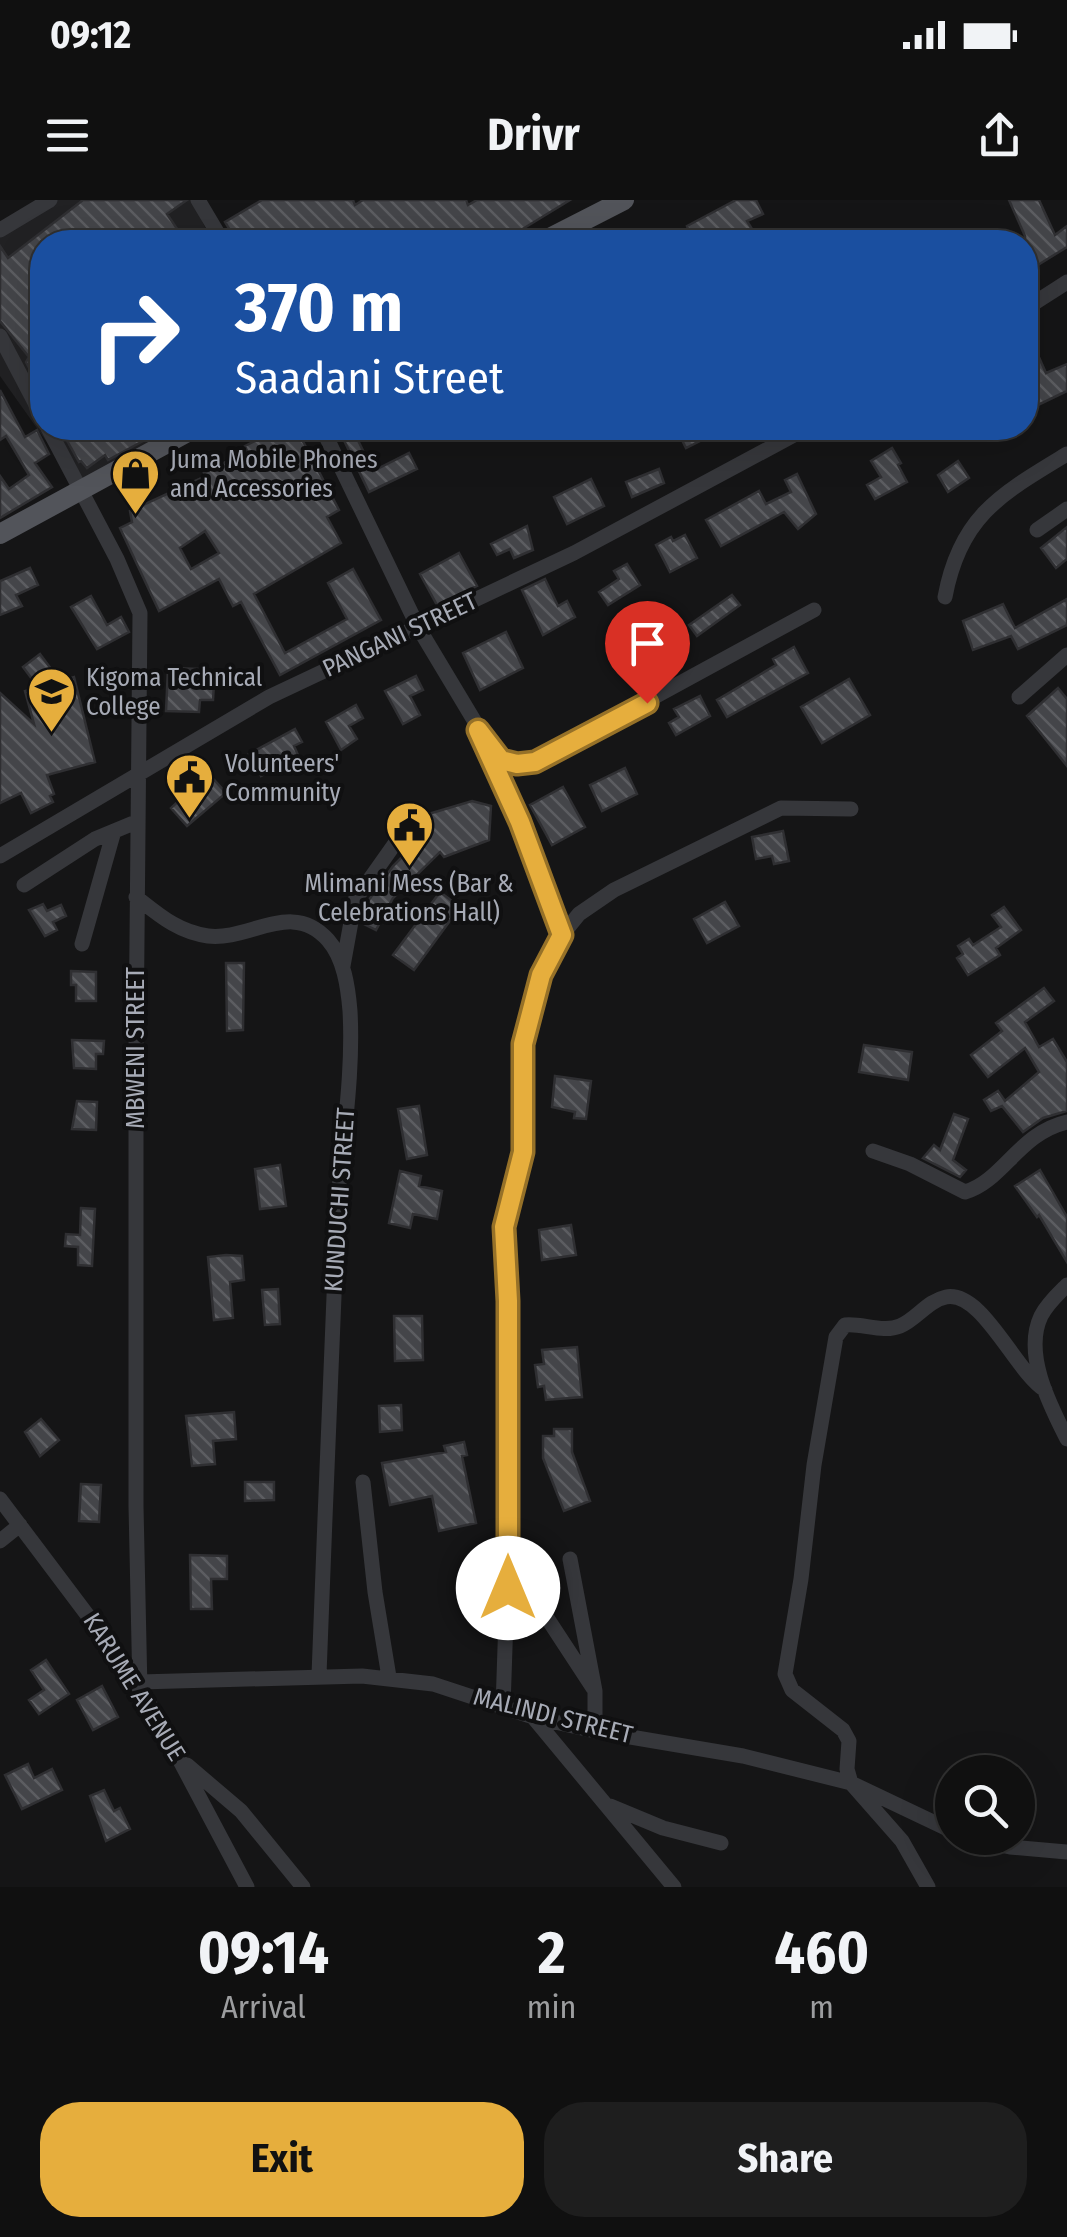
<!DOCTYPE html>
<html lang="en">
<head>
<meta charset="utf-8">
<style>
  :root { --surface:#101010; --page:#1e1e1e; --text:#f1f3f6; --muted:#9c9d9f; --line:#303030; --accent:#e6ae3d }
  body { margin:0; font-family:"Fira Sans Condensed",sans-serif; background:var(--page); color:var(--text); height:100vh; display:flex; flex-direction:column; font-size:38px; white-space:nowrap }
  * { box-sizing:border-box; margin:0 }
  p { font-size:32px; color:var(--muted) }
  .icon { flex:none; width:55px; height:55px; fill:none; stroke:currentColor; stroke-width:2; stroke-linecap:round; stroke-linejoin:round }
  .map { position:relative; height:1687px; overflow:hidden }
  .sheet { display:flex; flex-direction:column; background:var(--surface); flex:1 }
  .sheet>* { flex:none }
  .guide { position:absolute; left:30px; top:30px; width:1008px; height:210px; border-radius:40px; box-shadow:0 10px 40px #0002,0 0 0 2px var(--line); background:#1a4fa0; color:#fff; overflow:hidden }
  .controls { position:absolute; left:935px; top:1555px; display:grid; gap:20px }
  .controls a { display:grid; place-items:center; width:100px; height:100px; border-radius:50%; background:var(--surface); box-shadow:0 10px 40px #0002,0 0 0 2px var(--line); font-size:50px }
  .pin { position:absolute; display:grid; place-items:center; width:85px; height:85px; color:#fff; margin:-102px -42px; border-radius:50% 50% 50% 0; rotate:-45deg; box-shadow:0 0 10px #0007 }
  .pin .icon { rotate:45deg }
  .me { position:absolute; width:110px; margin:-55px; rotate:0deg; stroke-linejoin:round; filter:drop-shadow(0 0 8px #0008) }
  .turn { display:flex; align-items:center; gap:35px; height:210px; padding:0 40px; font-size:45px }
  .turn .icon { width:130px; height:130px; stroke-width:2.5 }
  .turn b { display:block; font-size:70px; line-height:85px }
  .eta { display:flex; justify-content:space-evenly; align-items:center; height:170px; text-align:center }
  .eta b { font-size:60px; font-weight:700; line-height:70px }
  .primary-button { display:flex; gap:20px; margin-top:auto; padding:20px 40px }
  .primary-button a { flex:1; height:115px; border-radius:40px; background:var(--accent); color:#111; font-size:40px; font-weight:700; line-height:115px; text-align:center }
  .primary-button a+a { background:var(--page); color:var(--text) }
  .status { display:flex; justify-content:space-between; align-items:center; height:70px; padding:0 50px; background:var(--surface); direction:ltr }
  .status svg { height:28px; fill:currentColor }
  header { display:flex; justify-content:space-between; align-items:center; height:130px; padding:0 40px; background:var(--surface); font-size:45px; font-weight:700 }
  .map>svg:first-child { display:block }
  .built { fill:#212123 }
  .building { fill:url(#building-back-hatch); stroke:#2f2f32; stroke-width:2.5; fill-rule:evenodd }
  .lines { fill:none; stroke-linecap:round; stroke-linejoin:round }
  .minor { stroke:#36373b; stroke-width:15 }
  .major { stroke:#52545a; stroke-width:20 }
  .route-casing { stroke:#967128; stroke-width:25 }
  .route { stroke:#e6ae3d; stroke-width:18 }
  .labels { text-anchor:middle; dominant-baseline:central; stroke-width:8; stroke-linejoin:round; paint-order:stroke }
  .poi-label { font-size:25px; fill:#a7abb6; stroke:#101011; text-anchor:start }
  .street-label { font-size:25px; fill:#a7abb6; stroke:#101011 }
</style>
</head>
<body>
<div class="status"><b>09:12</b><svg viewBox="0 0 49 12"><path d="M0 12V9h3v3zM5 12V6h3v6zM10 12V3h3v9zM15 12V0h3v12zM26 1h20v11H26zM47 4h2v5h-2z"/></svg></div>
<header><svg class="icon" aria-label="menu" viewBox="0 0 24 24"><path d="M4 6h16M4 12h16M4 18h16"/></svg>Drivr<svg class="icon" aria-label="share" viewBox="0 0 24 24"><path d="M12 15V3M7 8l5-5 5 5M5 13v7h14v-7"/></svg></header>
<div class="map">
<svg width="1067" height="1687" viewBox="0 0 1067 1687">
  <defs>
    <pattern id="building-back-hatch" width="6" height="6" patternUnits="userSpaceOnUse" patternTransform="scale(2.5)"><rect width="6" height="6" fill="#444549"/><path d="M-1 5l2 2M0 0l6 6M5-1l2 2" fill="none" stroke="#5c5d61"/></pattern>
  </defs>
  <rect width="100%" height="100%" fill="#151516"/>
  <!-- built -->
  <path class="built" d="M43,0H192L212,42H42V228H194L85,296L0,176V27Z"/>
  <!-- building -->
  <path class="building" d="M83,0H187L167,14L186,42H42V193L26,162L29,157L0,121V46L8,58Z
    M262,0H353L355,5L363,0H466L468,5L477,0H570L521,30L493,42H237L225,22Z
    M736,0H756L763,14L747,21L760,42H657L688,29L687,26Z
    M1009,0H1039L1055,35L1067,26V47L1025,73V36Z
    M1025,126L1046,173L1067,164V191L1038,205L1031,190L1025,194Z
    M0,190L25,237L37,230L49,254L35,263L52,287L0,318V276L9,289L29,275L6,236L0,240Z
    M60,228H167L108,260L105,255L87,268L81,261L79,262Z
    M270,228H296L339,310L327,317L341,343L254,394L285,453L347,419L328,383L353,369L381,420L280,475L241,402L233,406L219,379L159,411L120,328L132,322L130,311L206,276L204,273L247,251L245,246L272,232ZM205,331L219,353L191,369L180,348Z
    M338,228H352L373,271L409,253L417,269L369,292Z
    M676,228H726L686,248Z
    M892,248L901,263L898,265L907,282L875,299L867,285L881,277L871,261Z
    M958,261L969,278L948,292L938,275Z
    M659,269L664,283L632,297L626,282Z
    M797,274L816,314L798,329L784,312L721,346L706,320L759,291L766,304L791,292L785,280Z
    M591,279L604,306L567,324L554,297Z
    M527,326L533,350L514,358L510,349L497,355L491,344Z
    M1067,327V359L1056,368L1041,348Z
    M685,335L697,358L670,372L656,345L671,337L673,341Z
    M459,353L477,386L437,405L420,374Z
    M627,364L640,385L608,405L599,392L619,379L614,371Z
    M30,368L38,385L16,395L22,406L0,415V381Z
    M545,379L558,406L567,401L575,417L543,435L522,390Z
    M732,395L740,405L697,436L689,425Z
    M91,396L107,425L121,417L129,432L97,449L71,407Z
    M1067,399V425L1018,449L1011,436L973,450L963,421L1003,404L1015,428Z
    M506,432L523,468L480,490L463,453Z
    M794,447L808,473L727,517L717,500L776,465L773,459Z
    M40,454L60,481L74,477L95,562L47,575L54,594L50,596L53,602L31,613L21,593L0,603V493L34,524L25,491L38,487L23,467Z
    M168,468L200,469V483L214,484L213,500H200L199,512L166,511Z
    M416,476L423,490L410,496L420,515L403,524L385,491Z
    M849,479L870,515L822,543L801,507Z
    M1058,488L1067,499V566L1027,516Z
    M700,496L710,516L676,535L669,523L679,517L674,509Z
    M356,505L363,518L349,526L357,539L341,550L326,522Z
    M295,529L302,542L294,546L298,555L261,576L249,554Z
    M625,568L637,594L602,611L590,585Z
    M208,573L226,593L187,626L171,608Z
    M563,587L585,627L552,645L530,605Z
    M472,601L491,606L489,640L444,657L440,652L393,698L376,730L362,723L366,704L393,666L421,638L415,630L424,624L425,615Z
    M783,631L789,661L774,664L772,656L756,659L752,637Z
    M440,692L460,707L414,770L393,755Z
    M725,702L739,726L707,743L694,719Z
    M43,704L47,711L61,705L66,716L53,722L57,730L45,736L29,710Z
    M1004,707L1021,730L996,748L1000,755L968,775L957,758L963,754L958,746L969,739L973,745L1001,727L992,715Z
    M226,763H244L243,830L227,831Z
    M71,771L96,772V801H76V785H71Z
    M1044,788L1054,801L1025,822L1039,847L1053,839L1067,862V911L1043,918L1023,932L1002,906L991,911L984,900L998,891L1005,901L1039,872L1025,848L988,877L971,855L1002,831L996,823Z
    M72,840L104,841L103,854H96V869L74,868Z
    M864,845L912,852L908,880L859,872Z
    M555,876L591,881L586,919L574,918L575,912L552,907Z
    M77,901L97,902L96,930L72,929Z
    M419,906L427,955L407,959L398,909Z
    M954,914L968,919L953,960L966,970L960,977L923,958L934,945L940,950Z
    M280,965L286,1006L260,1009L255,969Z
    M1040,970L1067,1017V1062L1039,1015L1037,1017L1015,986Z
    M400,971L421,976L419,986L442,991L437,1019L413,1014L410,1028L389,1023Z
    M81,1008L95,1009L92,1066L78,1065V1047L65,1046L66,1034L80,1035Z
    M571,1025L576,1055L542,1060L539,1030Z
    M226,1055L242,1056L244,1080L230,1082L233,1118L214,1120L208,1057Z
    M278,1089L280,1124L265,1125L262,1090Z
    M394,1116H422L423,1160L395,1161Z
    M577,1147L582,1197L546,1200L544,1186L538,1187L535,1165L544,1164L542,1150Z
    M401,1205L402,1230L380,1232L379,1206Z
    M234,1212L236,1239L213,1241L215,1264L192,1266L186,1216Z
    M41,1219L59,1240L40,1256L25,1232Z
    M554,1229H572V1252L590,1301L564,1311L543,1258V1236H554Z
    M464,1242L467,1255L462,1256L476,1323L439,1331L432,1296L390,1305L382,1263L446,1252L444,1246Z
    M245,1282H274V1300L245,1301Z
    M81,1284L101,1285L99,1322L79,1321Z
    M190,1355L227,1356V1379H211L212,1409H191Z
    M46,1460L69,1494L39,1514L29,1500L44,1490L31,1470Z
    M102,1486L118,1517L93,1530L77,1500Z
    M28,1564L34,1578L52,1569L62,1590L22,1609L5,1575Z
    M104,1590L114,1611L120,1608L130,1629L106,1641L90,1596Z"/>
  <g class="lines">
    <!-- minor -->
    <path class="minor" d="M198,0L223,42
      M0,30L50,0
      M1025,109L1067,82
      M0,136L42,216
      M48,228L117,359L140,413L136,848V1306L140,1490
      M322,228L418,427L490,547C503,563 514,567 535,562L814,410
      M1037,330L1067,309
      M945,397C960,316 1001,294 1067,254
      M1019,497L1067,455
      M489,553L519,623L562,735
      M0,656L269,497L574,353L807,228
      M24,685L95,639L136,622
      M136,697C159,715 178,732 208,736C250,741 292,699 328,740C344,758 348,787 350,811C354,881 340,952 337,1022C330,1173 325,1324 319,1475
      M82,744L114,631
      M343,766L355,700L401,635
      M873,951L910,964L965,992C1003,981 1019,933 1067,922
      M1067,1085C1058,1094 1047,1104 1041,1116C1023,1154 1050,1205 1067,1239
      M363,1282L375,1392L389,1477
      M0,1299L119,1457L152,1508L247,1687
      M0,1341L20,1325
      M570,1359L595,1491V1531
      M507,1388L526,1395L538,1404L593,1488
      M140,1482L362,1476L433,1484L533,1517L595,1531L743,1556L851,1583L952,1631
      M503,1507L507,1388L508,1101L505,1027L523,952V844L541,775L562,735L579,714L614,690L781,608L851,609
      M533,1517L674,1687
      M187,1565L241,1611L303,1687
      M610,1606L663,1628L721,1643
      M968,1638L1010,1647L1067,1652
      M928,1687L902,1641L851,1583L847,1569L849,1541L843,1530L792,1490L785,1474L801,1379L814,1265L836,1137L845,1125C862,1123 883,1133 900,1126C917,1119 927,1101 946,1097C982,1090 1015,1171 1045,1190"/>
    <!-- major -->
    <path class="major" d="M542,42L624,0
      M0,334L195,228"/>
  </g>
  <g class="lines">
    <defs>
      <path id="route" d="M508,1388V1101L504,1027L523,952V844L541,775L562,735L520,622L478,530L501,560L517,564L535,562L647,503"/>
    </defs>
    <!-- route casing -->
    <use href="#route" class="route-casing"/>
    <!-- route -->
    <use href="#route" class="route"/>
  </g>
  <!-- icons -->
  <defs>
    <symbol id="shop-pin" viewBox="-11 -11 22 30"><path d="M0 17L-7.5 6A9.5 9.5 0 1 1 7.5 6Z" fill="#e6ae3d" stroke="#101011"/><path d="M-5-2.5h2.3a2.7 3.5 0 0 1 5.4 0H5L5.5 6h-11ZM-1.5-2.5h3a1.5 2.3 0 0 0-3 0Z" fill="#111"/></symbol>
    <symbol id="university-pin" viewBox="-11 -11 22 30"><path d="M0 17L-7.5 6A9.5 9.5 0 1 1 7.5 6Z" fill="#e6ae3d" stroke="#101011"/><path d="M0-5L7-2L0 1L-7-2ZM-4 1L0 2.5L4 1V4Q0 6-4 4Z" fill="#111"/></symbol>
    <symbol id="civic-pin" viewBox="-11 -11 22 30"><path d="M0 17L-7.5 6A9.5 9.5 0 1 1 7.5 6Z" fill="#e6ae3d" stroke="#101011"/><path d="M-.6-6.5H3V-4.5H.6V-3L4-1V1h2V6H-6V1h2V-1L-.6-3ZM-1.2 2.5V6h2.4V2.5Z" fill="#111"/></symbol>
  </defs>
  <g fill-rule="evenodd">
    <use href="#shop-pin" x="108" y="246" width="55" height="75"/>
    <use href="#university-pin" x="24" y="464" width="55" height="75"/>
    <use href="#civic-pin" x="162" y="550" width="55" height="75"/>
    <use href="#civic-pin" x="382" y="598" width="55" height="75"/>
  </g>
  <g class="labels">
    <!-- poi labels -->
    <g class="poi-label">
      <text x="170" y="260">Juma Mobile Phones<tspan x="170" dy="29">and Accessories</tspan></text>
      <text x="86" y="478">Kigoma Technical<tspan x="86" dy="29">College</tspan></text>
      <text x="225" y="564">Volunteers'<tspan x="225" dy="29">Community</tspan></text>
      <text x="409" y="684" text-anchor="middle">Mlimani Mess (Bar &amp;<tspan x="409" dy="29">Celebrations Hall)</tspan></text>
    </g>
    <!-- street labels -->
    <g class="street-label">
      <text transform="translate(400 435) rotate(-25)">PANGANI STREET</text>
      <text transform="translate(136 848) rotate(-90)">MBWENI STREET</text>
      <text transform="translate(340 1000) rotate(-86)">KUNDUCHI STREET</text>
      <text transform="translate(134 1487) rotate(58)">KARUME AVENUE</text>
      <text transform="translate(553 1516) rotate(14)">MALINDI STREET</text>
    </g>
  </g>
</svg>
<div class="controls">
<a><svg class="icon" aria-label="search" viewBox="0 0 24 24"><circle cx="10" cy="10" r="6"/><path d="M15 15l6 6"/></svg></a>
</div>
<div class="pin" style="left:647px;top:503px;background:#d93025"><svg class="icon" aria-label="arrive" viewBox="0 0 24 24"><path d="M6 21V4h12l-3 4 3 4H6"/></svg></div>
<svg class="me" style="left:508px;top:1388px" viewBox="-20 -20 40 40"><circle r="19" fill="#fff"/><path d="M0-13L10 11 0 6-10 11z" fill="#e6ae3d"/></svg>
<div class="guide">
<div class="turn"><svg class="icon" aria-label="right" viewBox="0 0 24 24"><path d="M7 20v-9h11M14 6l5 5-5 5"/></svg><div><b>370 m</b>Saadani Street</div></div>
</div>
</div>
<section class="sheet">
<div class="eta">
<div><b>09:14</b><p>Arrival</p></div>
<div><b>2</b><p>min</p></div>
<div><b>460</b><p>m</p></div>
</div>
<div class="primary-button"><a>Exit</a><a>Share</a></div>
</section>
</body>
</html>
